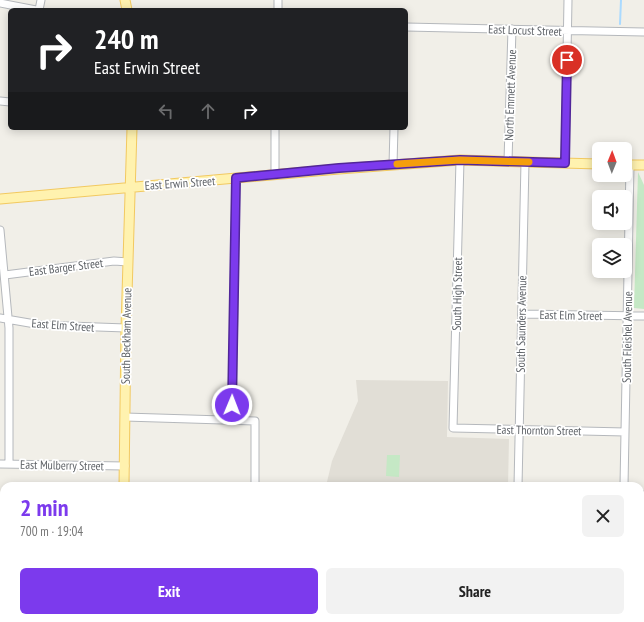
<!DOCTYPE html>
<html lang="en">
<head>
<meta charset="utf-8">
<style>
  :root { --surface:#fff; --page:#f2f2f2; --text:#222; --muted:#767676; --accent:#7c3aed }
  body { margin:0; font-family:"PT Sans Narrow",sans-serif; background:var(--page); color:var(--text); height:100vh; display:flex; flex-direction:column; font-size:15px; white-space:nowrap }
  * { box-sizing:border-box; margin:0 }
  p { font-size:13px; color:var(--muted) }
  .icon { flex:none; width:22px; height:22px; fill:none; stroke:currentColor; stroke-width:2; stroke-linecap:round; stroke-linejoin:round }
  .map { position:relative; flex:1; overflow:hidden }
  .sheet { position:absolute; left:0px; top:482px; width:644px; height:140px; display:flex; flex-direction:column; background:var(--surface); border-radius:12px 12px 0 0; box-shadow:0 2px 10px #0003 }
  .sheet>* { flex:none }
  .guide { position:absolute; left:8px; top:8px; width:400px; height:122px; border-radius:6px; box-shadow:0 2px 10px #0003; background:#202124; color:#fff; overflow:hidden }
  .needle { width:26px; rotate:1deg }
  .tools { position:absolute; left:592px; top:142px; display:grid; gap:8px }
  .tools a { display:grid; place-items:center; width:40px; height:40px; border-radius:6px; background:var(--surface); box-shadow:0 2px 10px #0003; font-size:20px }
  .pin { position:absolute; display:grid; place-items:center; width:34px; height:34px; color:#fff; margin:-17px; border:2px solid #fff; border-radius:50%; box-shadow:0 1px 4px #0007 }
  .me { position:absolute; width:44px; margin:-22px; rotate:1deg; stroke-linejoin:round; filter:drop-shadow(0 0 3px #0008) }
  .turn { display:flex; align-items:center; gap:14px; height:84px; padding:0 20px; font-size:18px }
  .turn .icon { width:52px; height:52px; stroke-width:2.5 }
  .turn b { display:block; font-size:28px; line-height:34px }
  .lanes { display:flex; align-items:center; height:38px; padding:0 20px; background:#0003; justify-content:center; gap:20px; direction:ltr }
  .lanes .off { opacity:.35 }
  .round { display:grid; place-items:center; flex:none; width:42px; height:42px; border-radius:6px; background:var(--page) }
  .summary { display:flex; align-items:center; justify-content:space-between; height:68px; padding:0 20px }
  h1 { font-size:24px; font-weight:600; line-height:30px; color:var(--accent) }
  .button { display:flex; gap:8px; margin-top:auto; padding:8px 20px }
  .button a { flex:1; height:46px; border-radius:6px; background:var(--accent); color:#fff; font-size:16px; font-weight:600; line-height:46px; text-align:center }
  .button a+a { background:var(--page); color:var(--text) }
  .map>svg:first-child { display:block }
  .education { fill:#e1ded6 }
  .green { fill:#c5e8c5 }
  .lines { fill:none; stroke-linecap:round; stroke-linejoin:round }
  .stream { stroke:#aadaff; stroke-width:2 }
  .minor-casing { stroke:#b5b8bc; stroke-width:9 }
  .major-casing { stroke:#f2c960; stroke-width:11 }
  .minor { stroke:#fff; stroke-width:7 }
  .major { stroke:#fff2af; stroke-width:9 }
  .route-casing { stroke:#51269a; stroke-width:10 }
  .route { stroke:#7c3aed; stroke-width:7 }
  .slow { stroke:#f59e0b; stroke-width:7 }
  .labels { text-anchor:middle; dominant-baseline:central; stroke-width:3.5; stroke-linejoin:round; paint-order:stroke }
  .street-label { font-size:12px; fill:#5f6368; stroke:#fff }
</style>
</head>
<body>
<div class="map">
<svg width="644" height="622" viewBox="0 0 644 622">
  <rect width="100%" height="100%" fill="#f1efe8"/>
  <!-- education -->
  <path class="education" d="M356,380L448,381L447,437L509,439L508,486H326L332,461L358,401Z"/>
  <!-- green -->
  <path class="green" d="M638,172L644,185V309L634,308Z
    M387,455H400L399,477L386,476Z"/>
  <g class="lines">
    <!-- stream -->
    <path class="stream" d="M620,24L621,0"/>
    <defs>
      <path id="minor" d="M0,3L36,10
        M39,10L41,0
        M278,10V0
        M406,27L644,32
        M0,101L10,102
        M460,160L453,428L625,432
        M508,161L512,29
        M565,163L568,0
        M393,165L394,128
        M275,175V128
        M0,230L9,328V464
        M5,275L114,261L128,262
        M522,314L644,316
        M0,318L41,325L126,328
        M125,417L255,421V486
        M232,420L236,178
        M0,464L125,466
        M518,486L525,162
        M624,486L630,165
        M640,495H644
        M256,618V622
        M514,622V618
        M622,622V618"/>
      <path id="major" d="M125,0L127,10
        M625,165H644
        M0,199L339,169L460,160L599,164
        M124,486L126,328L132,128
        M640,617L644,618
        M123,622V618
        M439,622L462,618"/>
    </defs>
    <!-- minor casing -->
    <use href="#minor" class="minor-casing"/>
    <!-- major casing -->
    <use href="#major" class="major-casing"/>
    <!-- minor -->
    <use href="#minor" class="minor"/>
    <!-- major -->
    <use href="#major" class="major"/>
  </g>
  <g class="lines">
    <defs>
      <path id="route" d="M232,405L236,178L339,168L460,160L565,163L567,60"/>
    </defs>
    <!-- route casing -->
    <use href="#route" class="route-casing"/>
    <!-- route -->
    <use href="#route" class="route"/>
    <!-- slow -->
    <path class="slow" d="M397,164L460,160L529,162"/>
  </g>
  <g class="labels">
    <!-- street labels -->
    <g class="street-label">
      <text transform="translate(525 30) rotate(2)">East Locust Street</text>
      <text transform="translate(510 95) rotate(-88)">North Emmett Avenue</text>
      <text transform="translate(180 183) rotate(-4)">East Erwin Street</text>
      <text transform="translate(66 267) rotate(-7)">East Barger Street</text>
      <text transform="translate(457 294) rotate(-89)">South High Street</text>
      <text transform="translate(571 315) rotate(1)">East Elm Street</text>
      <text transform="translate(521 324) rotate(-89)">South Saunders Avenue</text>
      <text transform="translate(63 325) rotate(4)">East Elm Street</text>
      <text transform="translate(126 336) rotate(-89)">South Beckham Avenue</text>
      <text transform="translate(627 337) rotate(-89)">South Fleishel Avenue</text>
      <text transform="translate(539 430) rotate(1)">East Thornton Street</text>
      <text transform="translate(62 465) rotate(1)">East Mulberry Street</text>
    </g>
  </g>
</svg>
<div class="tools">
<a><svg class="needle" viewBox="-14 -14 28 28"><path d="M0-13l5 13h-10z" fill="#e53935"/><path d="M0 13l5-13h-10z" fill="#767676"/></svg></a>
<a><svg class="icon" aria-label="sound" viewBox="0 0 24 24"><path d="M4 9h4l5-4v14l-5-4H4zM17 9q2 3 0 6"/></svg></a>
<a><svg class="icon" aria-label="layers" viewBox="0 0 24 24"><path d="M12 4l9 5-9 5-9-5zM3 14l9 5 9-5"/></svg></a>
</div>
<div class="pin" style="left:567px;top:60px;background:#d93025"><svg class="icon" aria-label="arrive" viewBox="0 0 24 24"><path d="M6 21V4h12l-3 4 3 4H6"/></svg></div>
<svg class="me" style="left:232px;top:405px" viewBox="-20 -20 40 40"><circle r="17" fill="#7c3aed" stroke="#fff" stroke-width="3"/><path d="M0-11L8 9 0 5-8 9z" fill="#fff"/></svg>
<div class="guide">
<div class="turn"><svg class="icon" aria-label="right" viewBox="0 0 24 24"><path d="M7 20v-9h11M14 6l5 5-5 5"/></svg><div><b>240 m</b>East Erwin Street</div></div>
<div class="lanes"><svg class="icon off" aria-label="left" viewBox="0 0 24 24"><path d="M17 20v-9H6M10 6l-5 5 5 5"/></svg><svg class="icon off" aria-label="ahead" viewBox="0 0 24 24"><path d="M12 20V5M6 11l6-6 6 6"/></svg><svg class="icon" aria-label="right" viewBox="0 0 24 24"><path d="M7 20v-9h11M14 6l5 5-5 5"/></svg></div>
</div>
<section class="sheet">
<div class="summary"><div><h1>2 min</h1><p>700 m · 19:04</p></div><a class="round"><svg class="icon" aria-label="close" viewBox="0 0 24 24"><path d="M6 6l12 12M18 6L6 18"/></svg></a></div>
<div class="button"><a>Exit</a><a>Share</a></div>
</section>
</div>
</body>
</html>
